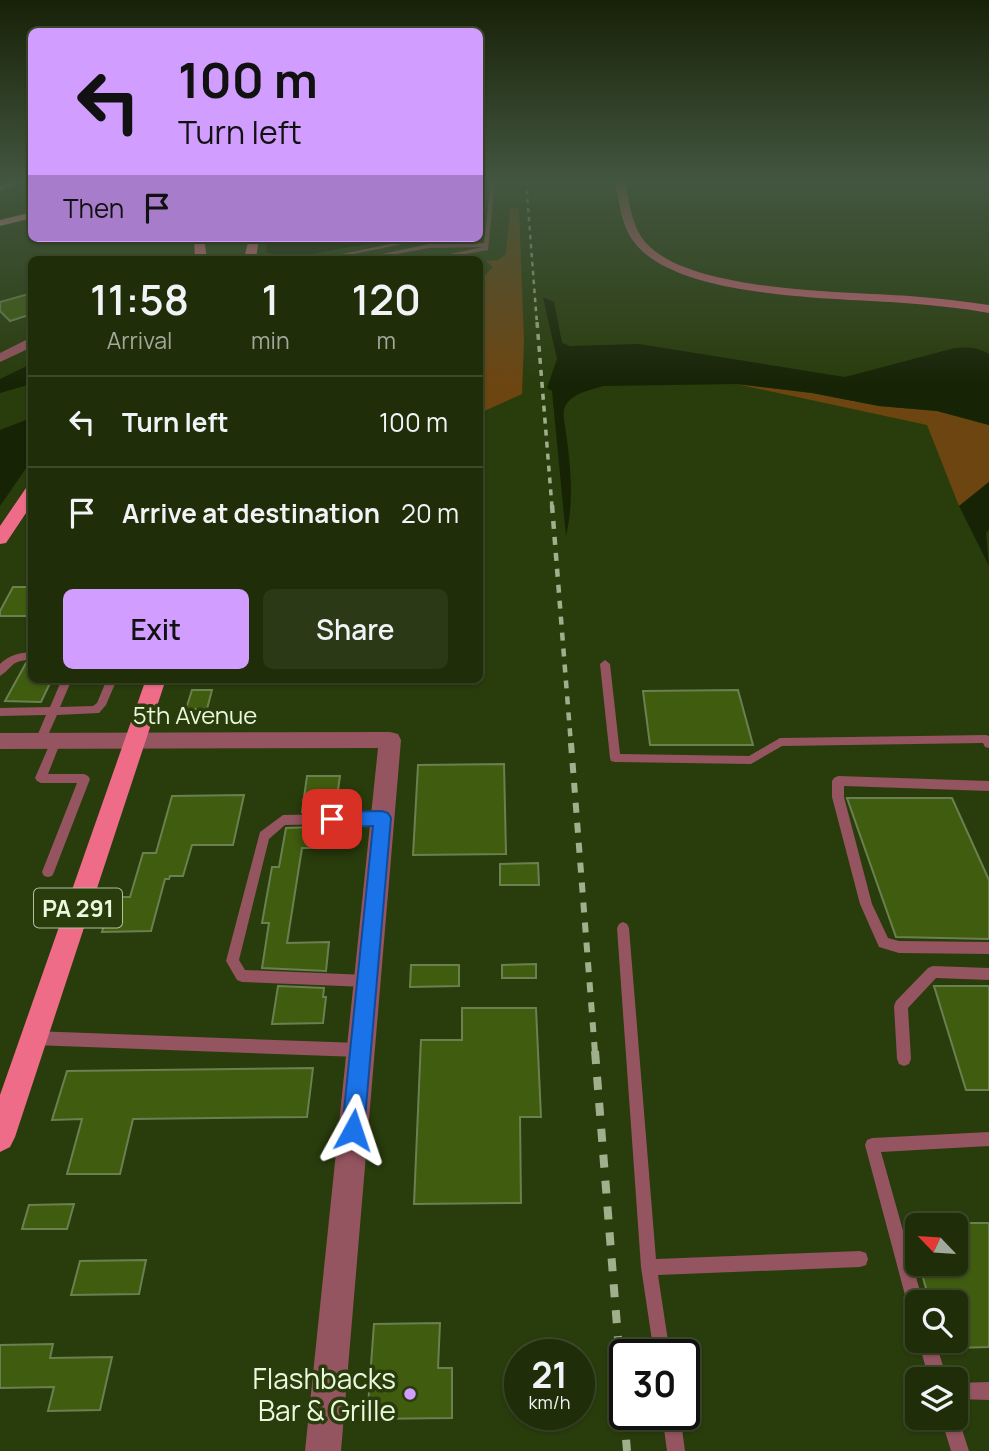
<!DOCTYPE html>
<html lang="en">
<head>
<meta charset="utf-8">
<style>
  :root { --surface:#1f2d09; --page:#2c3917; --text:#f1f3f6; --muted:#a1a89c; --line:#3c492a; --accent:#d19dfe }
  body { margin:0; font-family:Manrope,sans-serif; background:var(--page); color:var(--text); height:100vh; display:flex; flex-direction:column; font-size:26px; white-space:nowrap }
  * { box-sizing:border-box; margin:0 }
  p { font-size:23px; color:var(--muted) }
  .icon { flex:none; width:38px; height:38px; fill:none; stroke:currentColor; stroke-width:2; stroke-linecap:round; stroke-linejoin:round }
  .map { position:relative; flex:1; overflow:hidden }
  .details { position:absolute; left:28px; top:256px; width:455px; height:427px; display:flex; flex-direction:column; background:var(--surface); border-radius:10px; box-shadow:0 2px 5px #0004,0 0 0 2px var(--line) }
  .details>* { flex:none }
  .banner { position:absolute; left:28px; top:28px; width:455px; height:214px; border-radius:10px; box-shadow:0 2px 5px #0004,0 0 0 2px var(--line); background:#d19dfe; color:#111; overflow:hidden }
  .needle { width:46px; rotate:295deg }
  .buttons { position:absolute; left:905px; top:1213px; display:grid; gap:14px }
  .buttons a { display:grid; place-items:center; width:63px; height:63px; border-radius:10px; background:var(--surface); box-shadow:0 2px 5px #0004,0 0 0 2px var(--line); font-size:35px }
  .speed { position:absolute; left:504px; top:1339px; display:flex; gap:14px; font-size:35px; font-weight:700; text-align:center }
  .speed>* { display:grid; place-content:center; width:91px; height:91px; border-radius:50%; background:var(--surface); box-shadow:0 2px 5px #0004,0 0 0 2px var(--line); line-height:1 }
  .speed small { font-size:18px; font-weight:400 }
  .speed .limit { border:4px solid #111; border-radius:10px; background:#fff; color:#111 }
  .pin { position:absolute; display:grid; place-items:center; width:60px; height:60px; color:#fff; margin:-30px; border-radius:14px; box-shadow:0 4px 10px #0006 }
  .me { position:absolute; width:77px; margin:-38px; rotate:5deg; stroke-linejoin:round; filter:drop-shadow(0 0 5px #0008) }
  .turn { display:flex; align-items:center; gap:24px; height:147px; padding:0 35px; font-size:32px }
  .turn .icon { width:91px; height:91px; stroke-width:2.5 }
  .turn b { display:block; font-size:49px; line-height:60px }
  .then { display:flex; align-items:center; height:66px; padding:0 35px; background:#0003; gap:14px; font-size:26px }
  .eta { display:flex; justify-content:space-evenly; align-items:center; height:119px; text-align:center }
  .eta b { font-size:42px; font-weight:600; line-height:49px }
  .action { display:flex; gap:14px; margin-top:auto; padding:14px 35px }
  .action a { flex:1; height:80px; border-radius:10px; background:var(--accent); color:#111; font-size:28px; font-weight:600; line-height:80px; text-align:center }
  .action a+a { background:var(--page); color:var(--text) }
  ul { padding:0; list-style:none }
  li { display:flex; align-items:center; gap:21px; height:91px; padding:0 35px; border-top:2px solid var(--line) }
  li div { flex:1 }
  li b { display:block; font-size:26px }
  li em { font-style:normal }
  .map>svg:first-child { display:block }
  .green { fill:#6d4511 }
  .water { fill:#172305 }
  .building { fill:#405c0f; stroke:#6a8050; stroke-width:2 }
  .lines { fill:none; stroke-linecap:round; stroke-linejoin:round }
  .lane { fill:#945460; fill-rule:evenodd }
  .street { fill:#945460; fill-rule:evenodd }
  .secondary { fill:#c86277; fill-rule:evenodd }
  .primary { fill:#ef6c89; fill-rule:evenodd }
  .highway { fill:#f092a3; fill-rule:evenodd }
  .rail-far4 { stroke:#a0b08d; stroke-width:2.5; stroke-dasharray:4.5 4.5; stroke-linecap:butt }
  .rail-far3 { stroke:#a0b08d; stroke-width:3.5; stroke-dasharray:6 6; stroke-linecap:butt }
  .rail-far2 { stroke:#a0b08d; stroke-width:4.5; stroke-dasharray:8 8; stroke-linecap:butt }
  .rail-far1 { stroke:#a0b08d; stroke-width:6; stroke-dasharray:10 10; stroke-linecap:butt }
  .rail { stroke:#a0b08d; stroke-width:8; stroke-dasharray:13 13; stroke-linecap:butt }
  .route { fill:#1a73e8; stroke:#114b97; stroke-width:2 }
  .poi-dot { fill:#d19dfe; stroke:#293c0c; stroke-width:2.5 }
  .labels { text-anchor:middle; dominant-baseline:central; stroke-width:7; stroke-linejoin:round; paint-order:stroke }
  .shield { fill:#293c0c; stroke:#b1c09f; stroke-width:2 }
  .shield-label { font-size:23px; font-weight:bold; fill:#ebf8de }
  .street-label { font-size:24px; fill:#ebf8de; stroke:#293c0c }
  .near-poi-label { font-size:28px; fill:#ebf8de; stroke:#293c0c; text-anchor:end }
</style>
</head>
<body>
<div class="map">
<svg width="989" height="1451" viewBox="0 0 989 1451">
  <rect width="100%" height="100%" fill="#293c0c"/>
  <!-- green -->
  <path class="green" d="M519,208L524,341L522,394L480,413V280L493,267L486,261L498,260L506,254L510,209Z
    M736,384L812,393L879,406L937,411L989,425V482L959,506L927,425Z"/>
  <!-- water -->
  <path class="water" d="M268,238H398L297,257L279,256L266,252Z
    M543,297L554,302L562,343L570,346L639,344L845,377L955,348C968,347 977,347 989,354V425L937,411L879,406L812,393L736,384L603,386C591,390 577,392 568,402C560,410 565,422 566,433C571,468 574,502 566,536L552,391L547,388L557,359Z
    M31,364V384L0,393V379Z
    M31,418V461L0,506V430Z
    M989,482V529L986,533L989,566L959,506Z"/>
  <!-- building -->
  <path class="building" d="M32,293V314L10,321L0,311V302Z
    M13,587H32V616H0V611Z
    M26,663H32V679H52L41,702L5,701Z
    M192,690H212L207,709H186Z
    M738,690L753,745H650L643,691Z
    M504,764L506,854L413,855L418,765Z
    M307,776H340L335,811L302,812Z
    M244,795L233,845H192L183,876H170L169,879H165L151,931L102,932L112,897H130L143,853H156L172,796Z
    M847,798H952L989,880V939L896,937Z
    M341,826L339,848H302L287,943L329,942L326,971L262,968L269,923H262L272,867H279L286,828Z
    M538,863L539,885H500V864Z
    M536,964V978H502V965Z
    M411,965H459V986L410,987Z
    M278,986L324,988L323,997H326L323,1023L272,1024Z
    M934,986H989V1090H966Z
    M462,1008H536L541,1117H520L521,1203L414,1204L421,1040H462Z
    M313,1068L307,1117L133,1119L120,1174H67L82,1119L52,1120L67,1071Z
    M74,1204L67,1229H22L29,1205Z
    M956,1223H989V1347L956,1348V1302H930L919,1264H956Z
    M146,1260L139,1294L71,1295L80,1261Z
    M440,1323L438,1368H452V1418L367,1419L374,1324Z
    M53,1344L50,1358L112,1357L100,1410L48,1411L54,1387L0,1388V1345Z"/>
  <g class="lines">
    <!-- lane -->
    <path class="lane" d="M491,181H495L488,250L439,259H426L483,247L429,248L370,259H358L429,244L484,243Z
      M420,238H432L329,259H317Z
      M32,652V660C10,660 14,667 0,676V664C9,655 19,653 32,652Z
      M605,660L610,664L620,754L749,756L780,738L986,735L989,736V748L985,747L983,743L782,746L751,764L615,762L611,761L610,758L600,664Z
      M62,679H72L60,707L93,706L97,703L107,679H117L106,705L99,713L57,715L44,744H36L35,741L46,715L0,716V708L50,707Z
      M56,737L60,738L61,741L48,774H84L88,776L90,779L54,872L52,876L48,877L44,876L42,872L77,783H41L37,781L35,778L51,741L52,738Z
      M838,776L989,781V791L844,786V797L872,904L888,938L899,941L989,942V954L899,953L879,947L860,904L832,797V781L834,778Z
      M382,813L386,815L388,818L386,821L382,823L285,825L269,839L239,960L245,970L367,975L372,976L374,981L372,986L367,987L242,982L237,980L226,961L260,832L283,815Z
      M623,922L627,924L629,928L656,1259L860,1251L866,1253L868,1259L866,1265L860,1267L658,1275L670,1354H654L641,1267L617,928L619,924Z
      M933,966L989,968V980L936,978L908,1008L911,1059L909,1064L904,1066L899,1064L897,1059L894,1006L896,1001L928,968Z
      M33,1031L359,1043L364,1045L366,1050L364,1055L359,1057L33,1045L28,1043L26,1038L28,1033Z
      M989,1132V1146L881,1152L923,1302H917V1318L911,1316L909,1310L865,1145L867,1140L872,1138Z
      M918,1340H935L947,1379H929Z
      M989,1382V1400L956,1399V1383Z
      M956,1411L969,1451H951L941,1418H956Z
      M662,1414H680L685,1451H667Z"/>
    <!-- street -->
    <path class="street" d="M32,337V347L0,362V353Z
      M390,732L398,734L401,740L341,1451H305L378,748L0,749V733Z"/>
    <!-- secondary -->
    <path class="secondary" d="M615,181H625C629,200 631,222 642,238C681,293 845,291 909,296C936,298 962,301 989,305V313C961,308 933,305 904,303C837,298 676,299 634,242C621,225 619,201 615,181Z"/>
    <!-- primary -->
    <path class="primary" d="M194,238H204L207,259H195Z
      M249,238H259L256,259H244Z
      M32,486V504L6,543L0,544V526L26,488Z
      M146,679H166L15,1137L10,1147L0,1152V1095Z"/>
    <!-- highway -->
    <path class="highway" d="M9,181H24L0,191V185Z
      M32,212V218L0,226V220Z"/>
    <!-- rail-far4 -->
    <path class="rail-far4" d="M526,181L537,324"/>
    <!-- rail-far3 -->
    <path class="rail-far3" d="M537,322L552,507"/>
    <!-- rail-far2 -->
    <path class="rail-far2" d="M552,505L571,745"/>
    <!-- rail-far1 -->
    <path class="rail-far1" d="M571,743L595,1053"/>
    <!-- rail -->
    <path class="rail" d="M595,1051L627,1451"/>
  </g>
  <!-- sky -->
  <linearGradient id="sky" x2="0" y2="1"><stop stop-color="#172107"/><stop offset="0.47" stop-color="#435640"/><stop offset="1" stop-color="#435640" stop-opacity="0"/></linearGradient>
  <rect width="989" height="385" fill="url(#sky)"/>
  <!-- route -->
  <path class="route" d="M382,811L388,813L391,818L364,1130L361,1138L353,1142L345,1138L342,1130L373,826L332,827L326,825L324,819L326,814L332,812Z"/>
  <!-- markers -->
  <circle class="poi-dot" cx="410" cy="1394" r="7"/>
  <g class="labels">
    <!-- shield labels -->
    <rect class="shield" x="34" y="888.5" width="88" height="39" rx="5"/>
    <g class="shield-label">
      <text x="78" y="908">PA 291</text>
    </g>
    <!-- street labels -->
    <g class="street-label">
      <text x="195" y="714">5th Avenue</text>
    </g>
    <!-- near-poi labels -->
    <g class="near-poi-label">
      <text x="396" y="1378">Flashbacks<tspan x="396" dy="32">Bar &amp; Grille</tspan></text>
    </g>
  </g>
</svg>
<div class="buttons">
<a><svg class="needle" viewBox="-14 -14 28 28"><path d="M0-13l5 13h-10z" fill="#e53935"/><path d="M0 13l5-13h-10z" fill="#a1a89c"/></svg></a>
<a><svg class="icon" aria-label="search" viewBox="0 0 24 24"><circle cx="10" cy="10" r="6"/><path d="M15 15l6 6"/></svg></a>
<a><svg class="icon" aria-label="layers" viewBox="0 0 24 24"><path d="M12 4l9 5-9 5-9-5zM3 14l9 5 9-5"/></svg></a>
</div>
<div class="speed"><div>21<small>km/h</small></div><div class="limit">30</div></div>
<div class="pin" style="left:332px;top:819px;background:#d93025"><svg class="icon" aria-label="arrive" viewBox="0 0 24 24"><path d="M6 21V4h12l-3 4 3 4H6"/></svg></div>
<svg class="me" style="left:353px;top:1130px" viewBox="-20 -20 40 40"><path d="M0-17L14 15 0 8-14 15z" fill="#1a73e8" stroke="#fff" stroke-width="4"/></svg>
<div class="banner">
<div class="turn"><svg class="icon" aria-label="left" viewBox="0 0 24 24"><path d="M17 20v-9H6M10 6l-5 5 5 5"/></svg><div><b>100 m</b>Turn left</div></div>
<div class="then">Then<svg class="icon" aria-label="arrive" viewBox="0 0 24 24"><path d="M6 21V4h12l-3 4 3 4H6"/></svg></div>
</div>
<section class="details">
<div class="eta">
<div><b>11:58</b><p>Arrival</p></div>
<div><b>1</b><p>min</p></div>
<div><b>120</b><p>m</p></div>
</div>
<ul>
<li><svg class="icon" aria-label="left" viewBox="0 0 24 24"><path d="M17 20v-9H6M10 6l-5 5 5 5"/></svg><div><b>Turn left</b></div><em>100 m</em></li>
<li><svg class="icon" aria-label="arrive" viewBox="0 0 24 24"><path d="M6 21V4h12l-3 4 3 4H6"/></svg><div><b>Arrive at destination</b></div><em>20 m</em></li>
</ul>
<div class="action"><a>Exit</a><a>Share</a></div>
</section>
</div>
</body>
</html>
